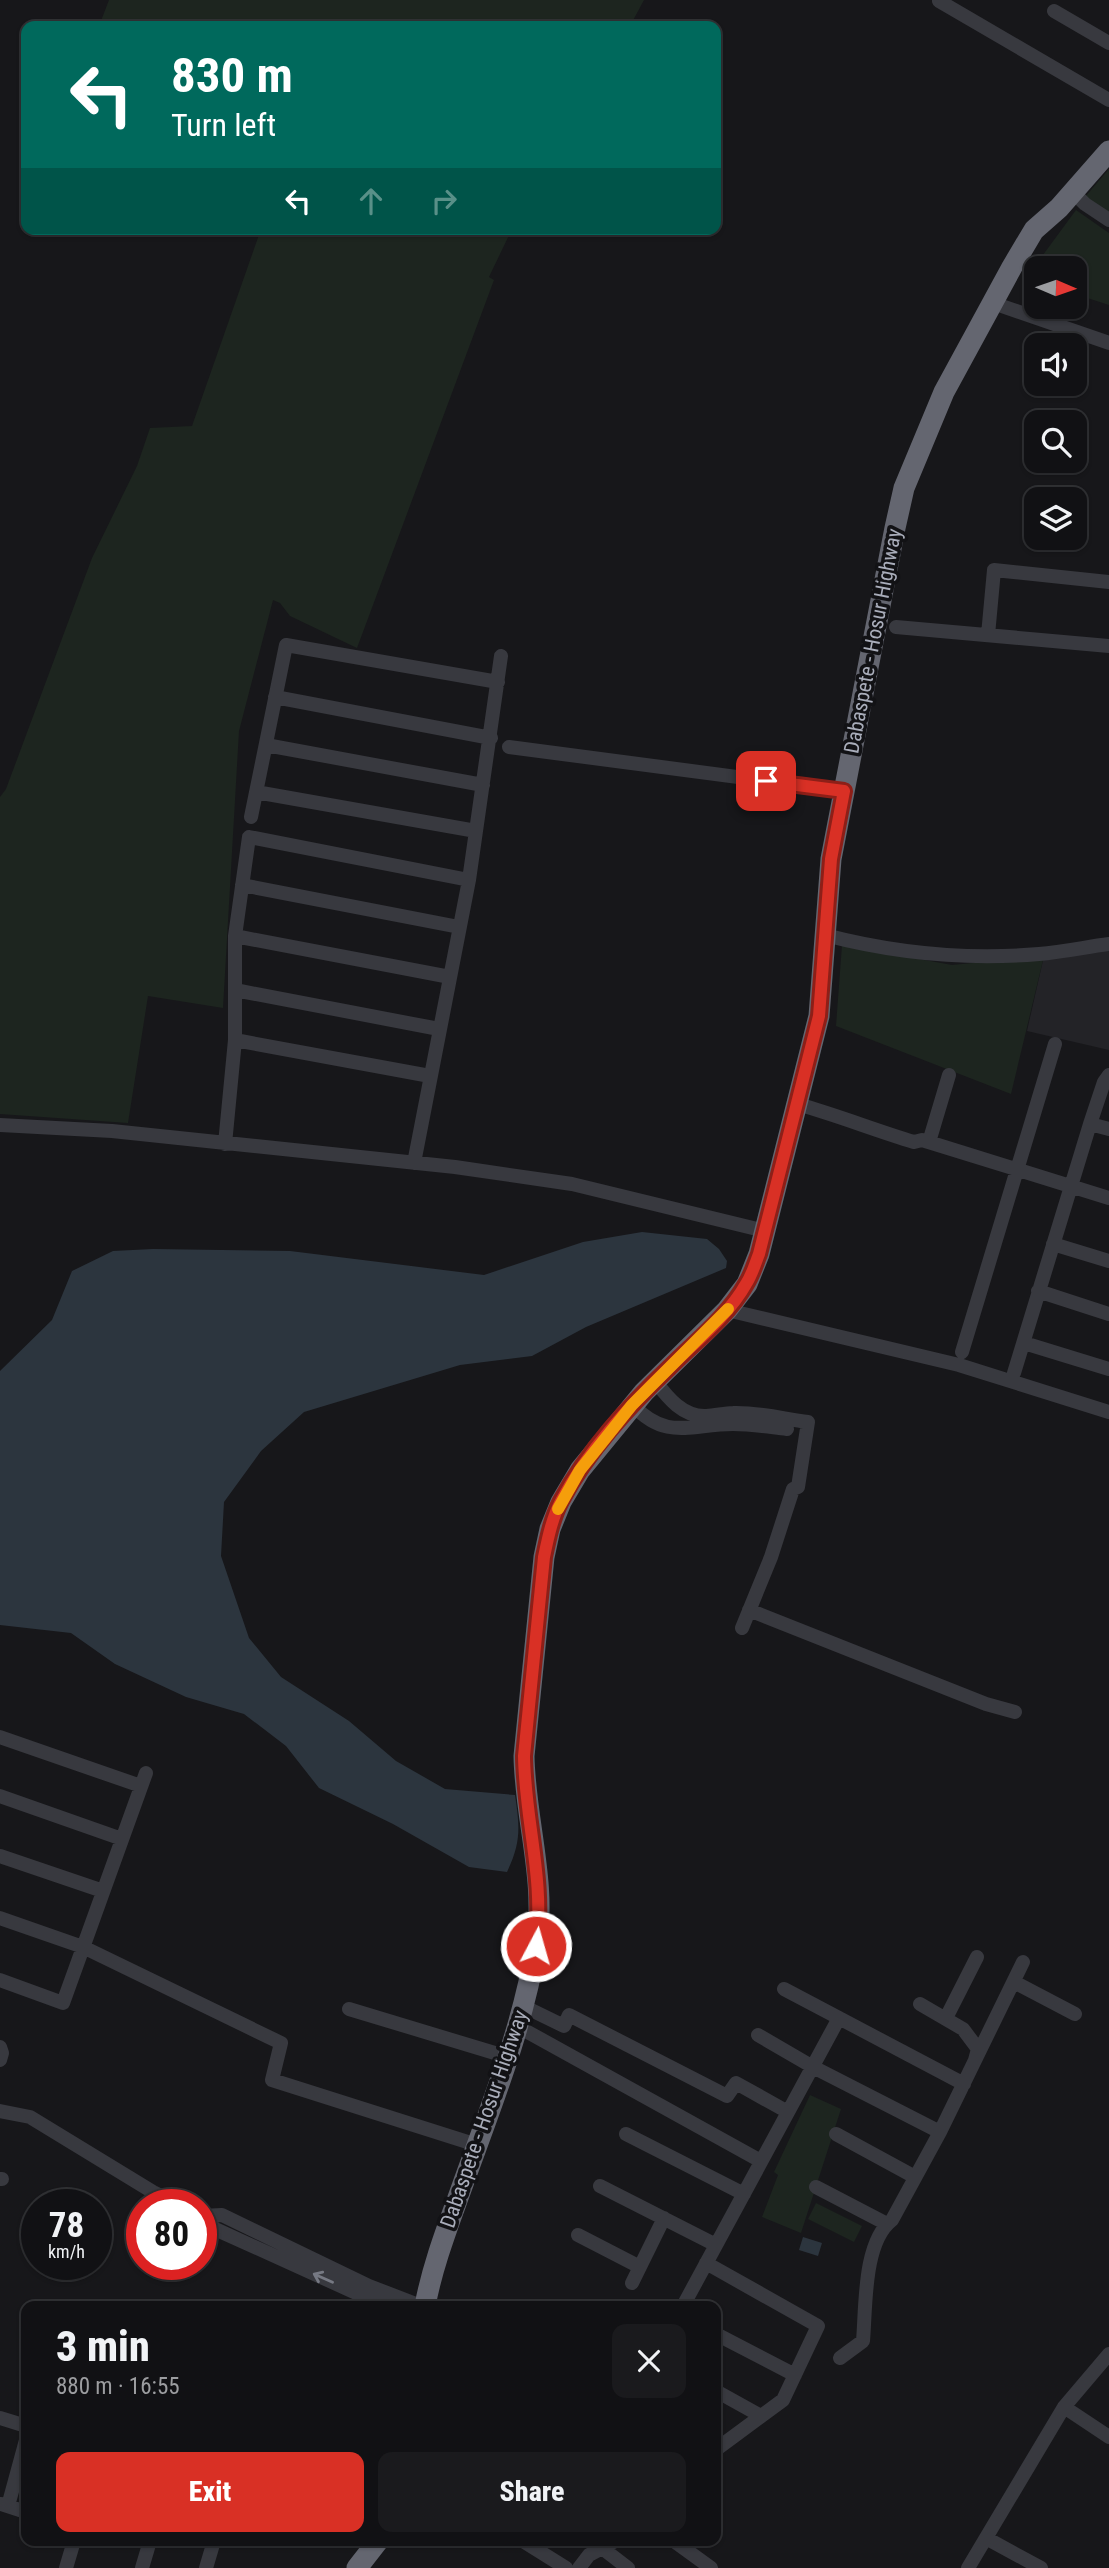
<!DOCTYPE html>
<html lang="en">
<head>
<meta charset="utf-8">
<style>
  :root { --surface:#111114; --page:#1a1a1d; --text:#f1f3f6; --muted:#9c9da0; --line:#303134; --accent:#d93025 }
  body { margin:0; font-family:"Roboto Condensed",sans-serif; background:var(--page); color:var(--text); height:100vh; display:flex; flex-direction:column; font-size:26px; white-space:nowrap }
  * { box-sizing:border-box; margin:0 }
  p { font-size:23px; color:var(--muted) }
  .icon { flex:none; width:38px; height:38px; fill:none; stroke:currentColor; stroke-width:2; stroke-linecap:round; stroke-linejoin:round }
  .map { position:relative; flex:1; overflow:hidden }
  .panel { position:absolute; left:21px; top:2301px; width:700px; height:245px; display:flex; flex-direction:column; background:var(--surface); border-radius:14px; box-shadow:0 2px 5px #0004,0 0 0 2px var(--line) }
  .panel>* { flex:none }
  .banner { position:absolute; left:21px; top:21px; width:700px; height:214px; border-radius:14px; box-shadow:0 2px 5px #0004,0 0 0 2px var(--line); background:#00695c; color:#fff; overflow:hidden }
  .needle { width:46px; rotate:92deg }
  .controls { position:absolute; left:1024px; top:256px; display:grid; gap:14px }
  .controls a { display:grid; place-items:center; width:63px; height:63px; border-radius:14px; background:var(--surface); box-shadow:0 2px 5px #0004,0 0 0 2px var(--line); font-size:35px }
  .speed { position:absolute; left:21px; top:2189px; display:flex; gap:14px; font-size:35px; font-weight:700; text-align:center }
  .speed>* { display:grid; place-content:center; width:91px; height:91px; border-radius:50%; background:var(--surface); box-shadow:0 2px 5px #0004,0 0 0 2px var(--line); line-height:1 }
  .speed small { font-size:18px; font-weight:400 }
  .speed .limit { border:10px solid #d22; background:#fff; color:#111 }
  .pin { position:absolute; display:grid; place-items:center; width:60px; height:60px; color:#fff; margin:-30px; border-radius:14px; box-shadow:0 4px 10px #0006 }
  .me { position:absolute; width:77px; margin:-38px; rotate:6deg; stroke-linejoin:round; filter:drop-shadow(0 0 5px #0008) }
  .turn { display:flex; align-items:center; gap:24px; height:147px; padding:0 35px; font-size:32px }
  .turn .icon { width:91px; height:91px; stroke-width:2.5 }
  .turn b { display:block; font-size:49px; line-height:60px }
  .lanes { display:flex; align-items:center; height:66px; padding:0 35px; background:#0003; justify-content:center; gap:35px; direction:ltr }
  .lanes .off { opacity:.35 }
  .round { display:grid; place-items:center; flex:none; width:74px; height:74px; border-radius:14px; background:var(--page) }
  .overview { display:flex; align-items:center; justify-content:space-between; height:119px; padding:0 35px }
  h1 { font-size:42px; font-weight:800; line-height:52px }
  .primary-button { display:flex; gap:14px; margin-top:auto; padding:14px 35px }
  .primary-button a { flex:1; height:80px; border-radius:14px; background:var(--accent); color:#fff; font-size:28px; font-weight:800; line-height:80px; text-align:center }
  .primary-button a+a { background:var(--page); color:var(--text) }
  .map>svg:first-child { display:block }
  .built { fill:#232327 }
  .green { fill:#1d251f }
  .water { fill:#2c353e }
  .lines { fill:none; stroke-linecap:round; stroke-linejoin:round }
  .minor { stroke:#38393f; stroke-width:14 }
  .highway { stroke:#646670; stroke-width:21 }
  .oneway { stroke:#767983 }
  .route-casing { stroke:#8d1f18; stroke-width:18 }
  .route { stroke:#d93025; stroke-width:12 }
  .slow { stroke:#f59e0b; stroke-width:12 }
  .labels { text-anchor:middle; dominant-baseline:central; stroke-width:7; stroke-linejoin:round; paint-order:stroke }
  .street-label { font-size:21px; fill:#a9adba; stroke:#121215 }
</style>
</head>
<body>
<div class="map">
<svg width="1109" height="2568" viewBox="0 0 1109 2568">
  <rect width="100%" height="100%" fill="#17171a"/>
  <!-- built -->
  <path class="built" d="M1109,947V1050L1027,1031L1044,956Z"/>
  <!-- green -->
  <path class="green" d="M109,0H644L630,26H99Z
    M1109,169V217L1085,197Z
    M1076,210L1109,233V305L1075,294L1074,268H1036V281L1026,278Z
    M261,229H512L489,277L494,280L357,648L290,616L280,603L273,600L239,731L223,1008L148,996L128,1123L0,1114V797L6,789L92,558L137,466L150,428L192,426Z
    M842,945L952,965L1044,956L1011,1094L836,1026Z
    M810,2095L841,2109L801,2233L762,2217L778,2175L774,2172Z
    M816,2203L862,2226L854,2242L808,2219Z"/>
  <!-- water -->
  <path class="water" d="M642,1232L707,1239L719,1249L727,1261L726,1268L586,1327L532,1356L460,1365L304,1412L261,1451L224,1502L221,1556L249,1638L281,1677L349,1721L396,1761L445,1789L515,1795C520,1828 521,1842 507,1872L469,1867L393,1824L319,1788L286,1746L244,1714L186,1697L115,1664L71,1633L0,1625V1371L52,1320L72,1271L113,1251L153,1249L290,1251L484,1275L583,1242Z
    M803,2237L822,2243L818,2256L799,2250Z"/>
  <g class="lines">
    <!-- minor -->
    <path class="minor" d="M939,1L1109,100
      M1054,11L1109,43
      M1073,192L1085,204L1109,220
      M993,303L1109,343
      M896,627L1109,646
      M988,635L994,570L1109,582
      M275,697L491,738
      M266,745L483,785
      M509,747L844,791
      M256,792L476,831
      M251,817L286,645L498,682
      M242,885L459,927
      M825,935C894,953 968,960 1039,954C1063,952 1086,947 1109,944
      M235,936L450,977
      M235,990L439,1029
      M235,1040L430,1076
      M797,1104C837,1115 874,1130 914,1142L922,1140L1109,1198
      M1090,1124L1109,1129
      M0,1125L112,1131L455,1167L572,1184L765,1231
      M929,1142L949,1075
      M225,1144L235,1040V936L249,837L469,880
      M414,1163L469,880L501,656
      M1053,1244L1109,1261
      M1038,1291L1109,1314
      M727,1310L959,1365L1109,1412
      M1024,1343L1109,1369
      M962,1352L1055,1044
      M1014,1373L1090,1124L1104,1082L1109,1075
      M655,1381C668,1398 683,1417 706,1416C715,1416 724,1413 733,1413C758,1412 784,1419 808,1422L798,1487L793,1489L771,1557L742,1628
      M633,1405C666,1441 691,1424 733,1424C751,1424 769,1427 787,1429
      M749,1610L986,1704L1015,1712
      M0,1737L141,1786
      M0,1796L122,1839
      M0,1856L103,1891
      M0,1918L83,1947L281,2043L272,2080L477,2145
      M0,1980L63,2003L146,1773
      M1014,1982L1075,2014
      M784,1989L964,2084
      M920,2004L963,2029L978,2049L975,2060
      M523,2006L564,2026L569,2015L727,2096L736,2083L788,2112
      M349,2009L508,2057
      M946,2018L977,1957
      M517,2026L761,2161
      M758,2035L813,2067L940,2132
      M0,2047L2,2053L0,2060
      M0,2111L30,2117L153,2192L180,2205
      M626,2134L744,2194
      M836,2134L915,2177
      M0,2179H2
      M600,2186L716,2245
      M816,2187L887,2224
      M578,2235L640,2267
      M706,2263L818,2326L783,2400L718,2448L716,2446
      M632,2283L664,2218
      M385,2306L215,2229L202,2216L222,2215L369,2286L421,2306
      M683,2306L839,2018
      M716,2334L795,2375
      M840,2358L863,2341C866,2307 863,2242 892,2220L940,2132L1023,1962
      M716,2391L761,2416
      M1064,2407L1109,2437
      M0,2418L26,2426
      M1,2504L26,2512
      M8,2506L26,2440
      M986,2538L1041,2568
      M523,2541L566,2568
      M674,2541L711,2568
      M602,2548L628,2568
      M66,2568L74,2541
      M142,2568L150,2541
      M206,2568L214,2541
      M579,2568L589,2555L615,2541
      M968,2568L1064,2407L1109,2354"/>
    <!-- highway -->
    <path class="highway" d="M425,2306C432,2268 446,2231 459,2195C488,2113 522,2032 536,1946C547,1882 525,1820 524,1756L544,1557L550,1529L561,1502L580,1470L644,1392L727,1310L747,1284L759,1254L819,1016L831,859L895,528L904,488L944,392L1012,267L1034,230L1059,208L1109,151
      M357,2568L378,2541"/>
  </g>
  <!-- one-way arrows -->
  <defs><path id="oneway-shaft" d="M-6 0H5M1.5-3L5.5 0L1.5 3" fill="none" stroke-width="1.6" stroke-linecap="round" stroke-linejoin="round" transform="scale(1.75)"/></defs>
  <use class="oneway" href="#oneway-shaft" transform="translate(323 2278) rotate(-156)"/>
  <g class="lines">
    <defs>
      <path id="route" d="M536,1946C545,1879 525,1822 524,1756L544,1557C548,1538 552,1518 561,1501C588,1450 629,1406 670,1367C696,1341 728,1316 746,1284C752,1275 755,1264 759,1254L819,1016L831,859L844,791L766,781"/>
    </defs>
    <!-- route casing -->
    <use href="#route" class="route-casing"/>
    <!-- route -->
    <use href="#route" class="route"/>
    <!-- slow -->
    <path class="slow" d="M558,1509L580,1470L632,1405L728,1309"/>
  </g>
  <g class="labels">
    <!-- street labels -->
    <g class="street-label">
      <text transform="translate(873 641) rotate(-79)">Dabaspete - Hosur Highway</text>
      <text transform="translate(484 2119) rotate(-71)">Dabaspete - Hosur Highway</text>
    </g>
  </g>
</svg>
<div class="controls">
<a><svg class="needle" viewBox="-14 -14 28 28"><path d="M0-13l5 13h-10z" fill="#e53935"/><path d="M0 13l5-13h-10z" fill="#9c9da0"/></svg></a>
<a><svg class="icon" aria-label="sound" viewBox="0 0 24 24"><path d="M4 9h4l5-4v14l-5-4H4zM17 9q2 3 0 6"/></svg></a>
<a><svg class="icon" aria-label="search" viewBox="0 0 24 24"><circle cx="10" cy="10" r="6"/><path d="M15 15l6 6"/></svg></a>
<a><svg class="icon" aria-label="layers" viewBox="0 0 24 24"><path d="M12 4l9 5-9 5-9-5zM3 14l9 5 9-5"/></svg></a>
</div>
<div class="speed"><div>78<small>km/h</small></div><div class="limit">80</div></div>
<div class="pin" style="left:766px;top:781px;background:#d93025"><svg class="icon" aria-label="arrive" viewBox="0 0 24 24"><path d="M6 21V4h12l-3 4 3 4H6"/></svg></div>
<svg class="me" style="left:536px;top:1946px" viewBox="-20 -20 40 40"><circle r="17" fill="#d93025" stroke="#fff" stroke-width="3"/><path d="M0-11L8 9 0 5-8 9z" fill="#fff"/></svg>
<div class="banner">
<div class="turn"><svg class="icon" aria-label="left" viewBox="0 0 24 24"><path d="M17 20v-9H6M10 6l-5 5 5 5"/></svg><div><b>830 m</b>Turn left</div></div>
<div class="lanes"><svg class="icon" aria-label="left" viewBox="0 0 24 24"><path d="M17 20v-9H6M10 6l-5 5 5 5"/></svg><svg class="icon off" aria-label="ahead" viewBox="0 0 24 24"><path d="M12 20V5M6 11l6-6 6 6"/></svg><svg class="icon off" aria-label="right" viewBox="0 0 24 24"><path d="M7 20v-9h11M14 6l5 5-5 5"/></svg></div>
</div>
<section class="panel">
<div class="overview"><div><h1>3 min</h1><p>880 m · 16:55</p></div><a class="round"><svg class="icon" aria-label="close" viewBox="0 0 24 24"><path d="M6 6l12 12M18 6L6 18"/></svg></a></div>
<div class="primary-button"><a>Exit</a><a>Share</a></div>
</section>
</div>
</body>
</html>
